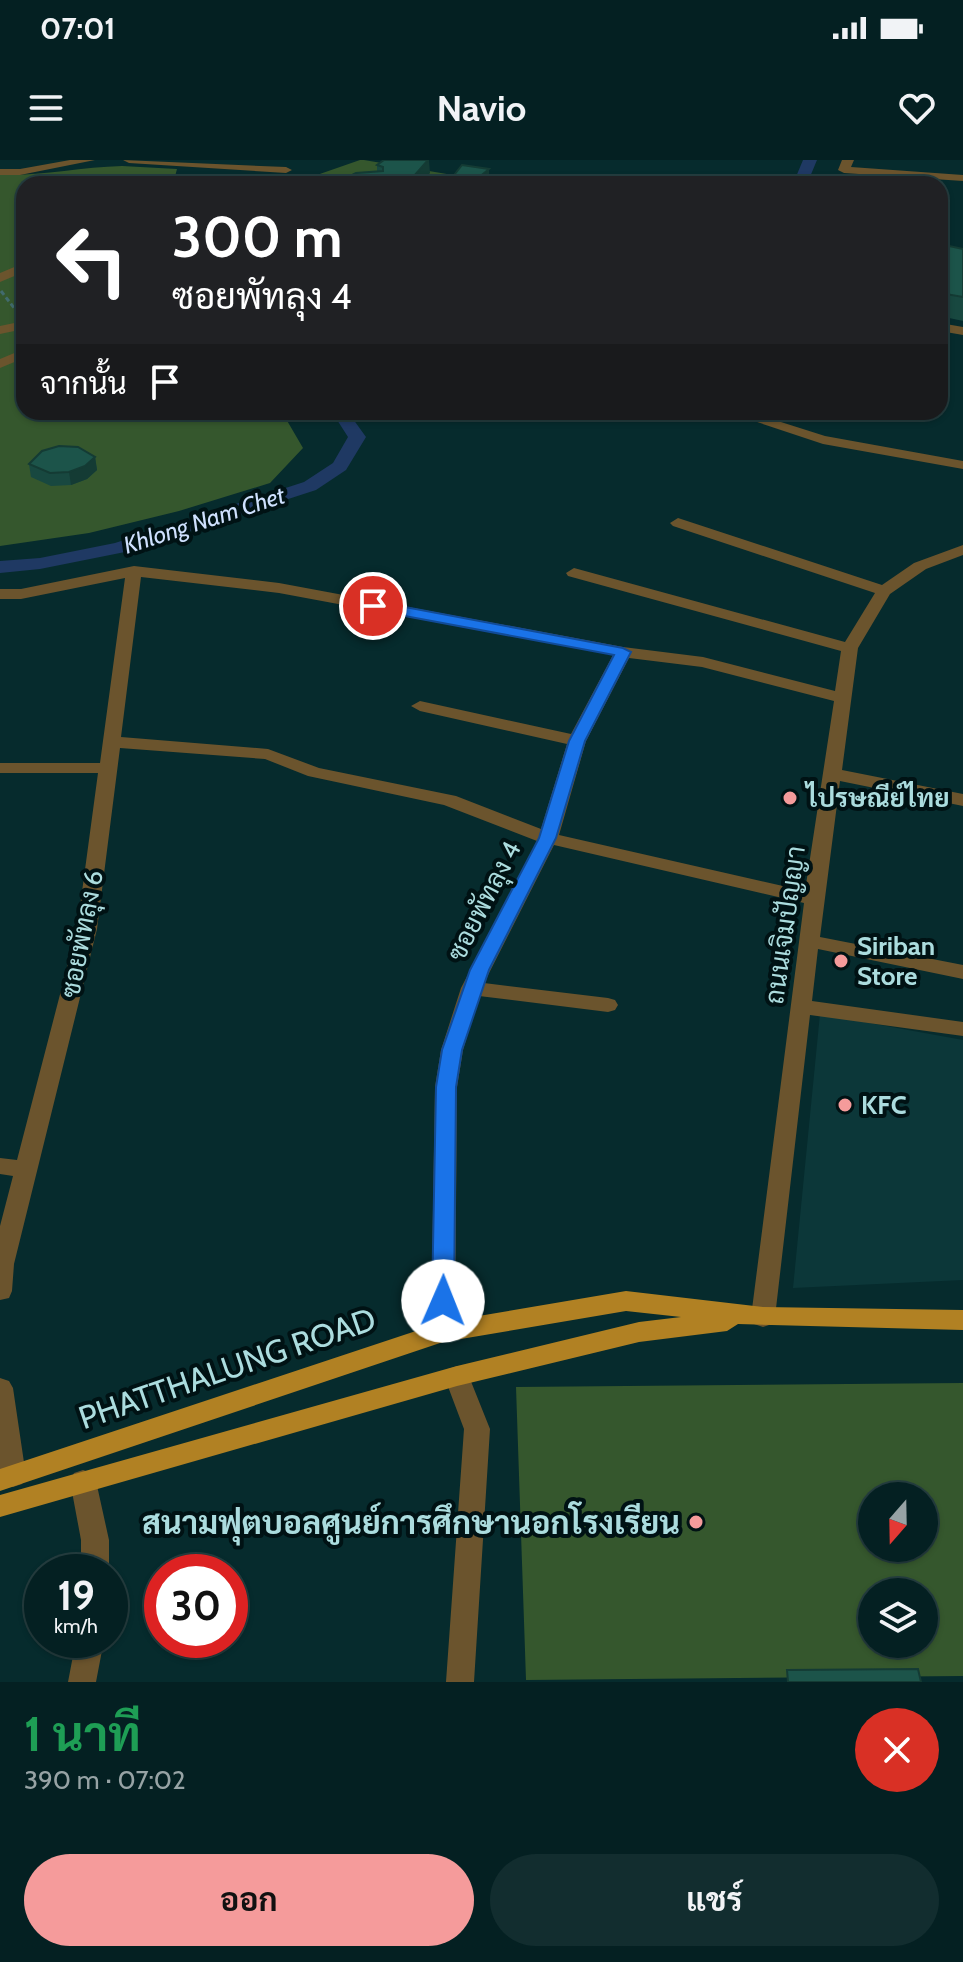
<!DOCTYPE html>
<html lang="th">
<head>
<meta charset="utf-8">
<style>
  :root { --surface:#042022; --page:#122d2f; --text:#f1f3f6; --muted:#97a3a5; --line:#253e40; --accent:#f59b9b }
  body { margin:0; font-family:Cabin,Sarabun,sans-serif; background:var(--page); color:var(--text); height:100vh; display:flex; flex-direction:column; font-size:30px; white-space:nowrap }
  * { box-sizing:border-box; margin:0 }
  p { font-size:26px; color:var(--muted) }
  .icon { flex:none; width:44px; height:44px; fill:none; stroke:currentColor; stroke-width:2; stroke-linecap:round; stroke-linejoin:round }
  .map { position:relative; height:1522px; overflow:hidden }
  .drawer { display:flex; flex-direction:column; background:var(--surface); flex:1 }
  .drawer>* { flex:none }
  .banner { position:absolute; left:16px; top:16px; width:932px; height:244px; border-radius:24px; box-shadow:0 2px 6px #0004,0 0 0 2px var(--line); background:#202124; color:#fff; overflow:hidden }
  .needle { width:52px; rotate:200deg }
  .controls { position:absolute; left:858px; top:1322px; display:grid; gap:16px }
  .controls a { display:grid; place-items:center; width:80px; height:80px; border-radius:50%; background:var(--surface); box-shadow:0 2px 6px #0004,0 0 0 2px var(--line); font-size:40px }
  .speed { position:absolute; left:24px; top:1394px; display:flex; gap:16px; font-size:40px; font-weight:700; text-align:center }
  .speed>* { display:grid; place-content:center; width:104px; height:104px; border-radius:50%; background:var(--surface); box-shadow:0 2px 6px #0004,0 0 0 2px var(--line); line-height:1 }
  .speed small { font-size:20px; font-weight:400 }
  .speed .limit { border:12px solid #d22; background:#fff; color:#111 }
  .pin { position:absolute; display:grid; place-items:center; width:68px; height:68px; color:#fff; margin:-34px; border:4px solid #fff; border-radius:50%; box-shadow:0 2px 8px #0007 }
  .me { position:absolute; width:88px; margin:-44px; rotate:1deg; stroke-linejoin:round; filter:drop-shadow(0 0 6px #0008) }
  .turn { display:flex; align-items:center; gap:28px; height:168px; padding:0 24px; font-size:36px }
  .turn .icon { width:104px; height:104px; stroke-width:2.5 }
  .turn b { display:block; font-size:56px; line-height:68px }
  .then { display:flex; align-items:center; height:76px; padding:0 24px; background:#0003; gap:16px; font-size:30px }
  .round { display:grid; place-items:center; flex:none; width:84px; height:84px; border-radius:42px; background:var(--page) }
  .summary { display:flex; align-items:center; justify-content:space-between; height:136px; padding:0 24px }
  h1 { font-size:48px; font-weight:700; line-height:60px; color:#1e9e55 }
  .cta { display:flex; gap:16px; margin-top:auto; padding:16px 24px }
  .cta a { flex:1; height:92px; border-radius:48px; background:var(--accent); color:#111; font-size:32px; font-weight:700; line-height:92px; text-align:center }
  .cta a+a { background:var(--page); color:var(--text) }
  .status { display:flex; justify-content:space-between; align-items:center; height:56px; padding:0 40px; background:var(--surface); direction:ltr }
  .status svg { height:22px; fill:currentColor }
  header { display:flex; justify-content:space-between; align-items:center; height:104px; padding:0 24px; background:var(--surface); font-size:36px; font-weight:700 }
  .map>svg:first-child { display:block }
  .built { fill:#0c3739 }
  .green { fill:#35572d; fill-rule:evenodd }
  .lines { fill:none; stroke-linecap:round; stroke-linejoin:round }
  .canal { fill:#1f3963; fill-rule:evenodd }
  .path { stroke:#426b6d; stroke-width:3; stroke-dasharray:5 3; stroke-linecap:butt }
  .minor { fill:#6b542d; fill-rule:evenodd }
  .major { fill:#b18123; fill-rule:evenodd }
  .wall { fill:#184840 }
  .shaded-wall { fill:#143b34 }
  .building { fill:#1c544a; stroke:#143b34; stroke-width:2 }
  .route { fill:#1a73e8; stroke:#114b97; stroke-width:2 }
  .poi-dot { fill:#f59b9b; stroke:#001214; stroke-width:3 }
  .labels { text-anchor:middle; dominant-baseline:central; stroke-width:8; stroke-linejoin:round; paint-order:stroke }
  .far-water-label { font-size:24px; font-style:italic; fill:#cfe1fe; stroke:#001214 }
  .poi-label { font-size:26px; font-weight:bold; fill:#abdcde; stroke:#001214; text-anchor:start }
  .street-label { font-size:26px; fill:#abdcde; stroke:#001214 }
  .near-street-label { font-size:32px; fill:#abdcde; stroke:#001214 }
  .near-poi-label { font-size:32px; font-weight:bold; fill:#abdcde; stroke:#001214; text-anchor:end }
</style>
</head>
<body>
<div class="status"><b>07:01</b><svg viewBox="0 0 49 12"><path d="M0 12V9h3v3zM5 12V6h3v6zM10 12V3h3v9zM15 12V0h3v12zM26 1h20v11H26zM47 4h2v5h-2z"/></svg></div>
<header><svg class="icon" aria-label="menu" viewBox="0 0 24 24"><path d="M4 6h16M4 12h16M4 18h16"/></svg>Navio<svg class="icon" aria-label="heart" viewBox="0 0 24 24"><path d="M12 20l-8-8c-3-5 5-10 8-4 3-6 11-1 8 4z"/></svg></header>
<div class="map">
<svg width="963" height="1522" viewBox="0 0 963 1522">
  <rect width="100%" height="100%" fill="#062b2d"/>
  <!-- built -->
  <path class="built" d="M820,854L963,880V1120L793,1128Z"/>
  <!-- green -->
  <path class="green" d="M360,0H364L506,24H291Z
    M122,6L177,9L173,24H24V252H282L303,288L270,323L179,351L89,373L0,386V15C41,16 81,7 122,6Z
    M963,1223V1516L526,1520L516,1227ZM872,1336H924V1388H872ZM872,1432H924V1484H872Z"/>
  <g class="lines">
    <!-- canal -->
    <path class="canal" d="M803,0H817L807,24H793Z
      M332,252H348L366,277L346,310L316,330L125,392L40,409L0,413V401L40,398L115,383L304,322L333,303L348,277Z"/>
    <!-- path -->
    <path class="path" d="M1,131L18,153"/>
    <!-- minor -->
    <path class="minor" d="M70,0H95L20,15H0V9H20Z
      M123,0L286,7L292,10L286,13L129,3Z
      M842,0H854L851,7L963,15V21L844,13L838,10Z
      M340,15L381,24H322Z
      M24,103V112L0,122V113Z
      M24,161V169L0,174V166Z
      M940,163L963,167V175L940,171Z
      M24,189V198L0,208V199Z
      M727,252H749L825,276L963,301V309L823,284Z
      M678,358L882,425L914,403L963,385V395L926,409L890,434L858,488L842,610L963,634V646L840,621L820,777L963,805V819L818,789L812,841L963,862V876L810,855L775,1157L772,1164L763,1167L754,1164L751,1157L804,743L554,685L484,823L608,838L615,840L618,845L615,850L608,852L479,836L463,890L457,927L455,1172L452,1179L443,1182L434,1179L431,1172L435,927L441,890L461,828L537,681L444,645L308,616L265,599L120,588L97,769L14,1104L12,1131L9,1138L0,1140V1066L13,1016L0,1014V998L17,1000L77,769L98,613H0V603H100L125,418L21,439H0V429H21L134,406L279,423L623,487L703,497L835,531L841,491L568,416L566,413L574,408L845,482L875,433L673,366L670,363ZM141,417L279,433L613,495L571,574L420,541L411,546L420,551L567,584L541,669L456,636L319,608L268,589L121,577ZM629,498L702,507L834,541L805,731L559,675L586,581Z
      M457,1206L466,1209L490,1269L474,1522H446L464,1269L444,1216L448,1209Z
      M0,1218L9,1221L13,1228L26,1316L22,1324L13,1327L4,1324L0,1316Z
      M83,1310L92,1313L96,1321L109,1380V1412H81V1380L70,1321L74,1313Z
      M76,1480H104L96,1522H68Z"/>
    <!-- major -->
    <path class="major" d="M626,1131L763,1147L963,1150V1170L738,1164L727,1171L639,1182L457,1226L0,1357V1335L457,1206L639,1162L681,1157L626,1151L443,1182L0,1331V1309L443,1162Z"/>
  </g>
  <!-- wall -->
  <path class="wall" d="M377,5L430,13L377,12Z
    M940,84L963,89V161L940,156Z
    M95,297L97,310L87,319L71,325L51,326L31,317L29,304Z"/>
  <!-- shaded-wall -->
  <path class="shaded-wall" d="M428,0H429L430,13L420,24H407Z
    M489,9V23L488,24H471Z
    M95,297L97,310L87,319L71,325L69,312Z"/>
  <!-- building -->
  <path class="building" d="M384,0H428L407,24H334L356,13L383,11V7L377,5Z
    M462,5L489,9L471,24H447Z
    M226,21L237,24H218Z
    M940,84L963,89V137L940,133Z
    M59,286L78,287L95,297L85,306L69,312L50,313L29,304L42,291Z
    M918,1509L921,1522H788L787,1510Z"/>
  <!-- route -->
  <path class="route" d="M373,441L623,488L631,492L585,581L556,678L489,810L462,890L456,927L454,1141L451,1147L443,1150L436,1147L432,1141L436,927L442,890L470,810L539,678L569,581L614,495L367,449V443Z"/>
  <!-- markers -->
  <g class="poi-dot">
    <circle cx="790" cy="638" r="8"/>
    <circle cx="841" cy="801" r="8"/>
    <circle cx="845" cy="945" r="8"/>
    <circle cx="696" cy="1362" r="8"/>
  </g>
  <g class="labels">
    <!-- far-water labels -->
    <g class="far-water-label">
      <text transform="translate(204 360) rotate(-18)">Khlong Nam Chet</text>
    </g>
    <!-- poi labels -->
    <g class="poi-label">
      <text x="806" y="638">ไปรษณีย์ไทย</text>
      <text x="857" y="786">Siriban<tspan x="857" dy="30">Store</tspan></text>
      <text x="861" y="945">KFC</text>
    </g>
    <!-- street labels -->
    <g class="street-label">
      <text transform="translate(484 741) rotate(-63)">ซอยพัทลุง 4</text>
      <text transform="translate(785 765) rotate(-82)">ถนนเจิมปัญญา</text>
      <text transform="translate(82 774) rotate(-79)">ซอยพัทลุง 6</text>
    </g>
    <!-- near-street labels -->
    <g class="near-street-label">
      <text transform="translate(227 1208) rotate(-19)">PHATTHALUNG ROAD</text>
    </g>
    <!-- near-poi labels -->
    <g class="near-poi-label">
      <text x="680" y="1362">สนามฟุตบอลศูนย์การศึกษานอกโรงเรียน</text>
    </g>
  </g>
</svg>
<div class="controls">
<a><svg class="needle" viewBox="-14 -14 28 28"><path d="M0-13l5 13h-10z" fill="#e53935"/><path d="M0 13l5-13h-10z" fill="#97a3a5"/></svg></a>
<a><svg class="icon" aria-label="layers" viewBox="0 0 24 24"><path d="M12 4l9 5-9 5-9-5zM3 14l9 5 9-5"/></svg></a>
</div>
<div class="speed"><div>19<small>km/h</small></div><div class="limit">30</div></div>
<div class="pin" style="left:373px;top:446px;background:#d93025"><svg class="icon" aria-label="arrive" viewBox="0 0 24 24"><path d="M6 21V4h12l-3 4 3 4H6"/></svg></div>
<svg class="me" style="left:443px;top:1141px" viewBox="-20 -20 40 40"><circle r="19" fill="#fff"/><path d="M0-13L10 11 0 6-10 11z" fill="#1a73e8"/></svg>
<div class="banner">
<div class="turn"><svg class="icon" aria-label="left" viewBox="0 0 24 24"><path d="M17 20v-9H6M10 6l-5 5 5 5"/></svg><div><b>300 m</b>ซอยพัทลุง 4</div></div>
<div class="then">จากนั้น<svg class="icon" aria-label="arrive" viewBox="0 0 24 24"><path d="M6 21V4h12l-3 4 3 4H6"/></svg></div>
</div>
</div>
<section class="drawer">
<div class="summary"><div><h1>1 นาที</h1><p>390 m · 07:02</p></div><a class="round" style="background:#d93025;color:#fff"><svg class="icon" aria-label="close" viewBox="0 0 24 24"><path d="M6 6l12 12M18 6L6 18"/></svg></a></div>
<div class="cta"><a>ออก</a><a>แชร์</a></div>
</section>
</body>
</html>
